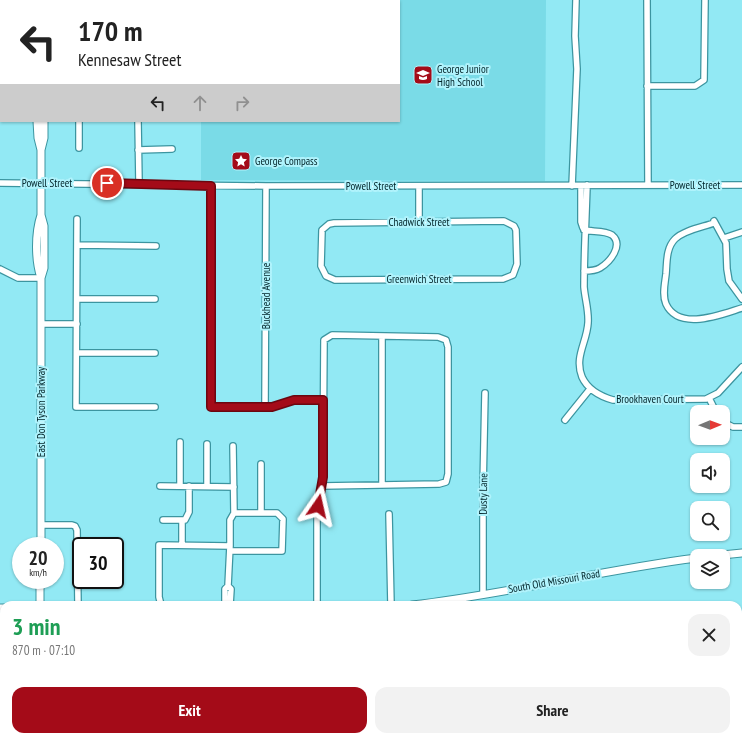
<!DOCTYPE html>
<html lang="en">
<head>
<meta charset="utf-8">
<style>
  :root { --surface:#fff; --page:#f2f2f2; --text:#222; --muted:#767676; --accent:#a40b18 }
  body { margin:0; font-family:"PT Sans Narrow",sans-serif; background:var(--page); color:var(--text); height:100vh; display:flex; flex-direction:column; font-size:15px; white-space:nowrap }
  * { box-sizing:border-box; margin:0 }
  p { font-size:13px; color:var(--muted) }
  .icon { flex:none; width:22px; height:22px; fill:none; stroke:currentColor; stroke-width:2; stroke-linecap:round; stroke-linejoin:round }
  .map { position:relative; flex:1; overflow:hidden }
  .drawer { position:absolute; left:0px; top:601px; width:742px; height:140px; display:flex; flex-direction:column; background:var(--surface); border-radius:12px 12px 0 0; box-shadow:0 1px 3px #0004 }
  .drawer>* { flex:none }
  .banner { position:absolute; left:0px; top:0px; width:400px; height:122px; box-shadow:0 1px 3px #0004; background:#fff; color:var(--text); overflow:hidden }
  .needle { width:26px; rotate:89deg }
  .tools { position:absolute; left:690px; top:405px; display:grid; gap:8px }
  .tools a { display:grid; place-items:center; width:40px; height:40px; border-radius:8px; background:var(--surface); box-shadow:0 1px 3px #0004; font-size:20px }
  .speed { position:absolute; left:12px; top:537px; display:flex; gap:8px; font-size:20px; font-weight:700; text-align:center }
  .speed>* { display:grid; place-content:center; width:52px; height:52px; border-radius:50%; background:var(--surface); box-shadow:0 1px 3px #0004; line-height:1 }
  .speed small { font-size:10px; font-weight:400 }
  .speed .limit { border:2px solid #111; border-radius:6px; background:#fff; color:#111 }
  .pin { position:absolute; display:grid; place-items:center; width:34px; height:34px; color:#fff; margin:-17px; border:2px solid #fff; border-radius:50%; box-shadow:0 1px 4px #0007 }
  .me { position:absolute; width:44px; margin:-22px; rotate:11deg; stroke-linejoin:round; filter:drop-shadow(0 0 3px #0008) }
  .turn { display:flex; align-items:center; gap:14px; height:84px; padding:0 12px; font-size:18px }
  .turn .icon { width:52px; height:52px; stroke-width:2.5 }
  .turn b { display:block; font-size:28px; line-height:34px }
  .lanes { display:flex; align-items:center; height:38px; padding:0 12px; background:#0003; justify-content:center; gap:20px; direction:ltr }
  .lanes .off { opacity:.35 }
  .round { display:grid; place-items:center; flex:none; width:42px; height:42px; border-radius:12px; background:var(--page) }
  .headline { display:flex; align-items:center; justify-content:space-between; height:68px; padding:0 12px }
  h1 { font-size:24px; font-weight:700; line-height:30px; color:#1e9e55 }
  .cta { display:flex; gap:8px; margin-top:auto; padding:8px 12px }
  .cta a { flex:1; height:46px; border-radius:12px; background:var(--accent); color:#fff; font-size:16px; font-weight:700; line-height:46px; text-align:center }
  .cta a+a { background:var(--page); color:var(--text) }
  .map>svg:first-child { display:block }
  .built { fill:#7adbe7 }
  .lines { fill:none; stroke-linecap:round; stroke-linejoin:round }
  .minor-casing { stroke:#3c95a0; stroke-width:8 }
  .major-casing { stroke:#3c95a0; stroke-width:9 }
  .minor { stroke:#fff; stroke-width:5.5 }
  .major { stroke:#fff; stroke-width:7 }
  .route-casing { stroke:#6b0710; stroke-width:10 }
  .route { stroke:#a40b18; stroke-width:7 }
  .labels { text-anchor:middle; dominant-baseline:central; stroke-width:4; stroke-linejoin:round; paint-order:stroke }
  .poi-label { font-size:11px; fill:#002328; stroke:#b0f3fc; text-anchor:start }
  .street-label { font-size:11px; fill:#002328; stroke:#b0f3fc }
</style>
</head>
<body>
<div class="map">
<svg width="742" height="741" viewBox="0 0 742 741">
  <rect width="100%" height="100%" fill="#92e9f4"/>
  <!-- built -->
  <path class="built" d="M167,0H546L545,181L201,180V121H399V1Z"/>
  <g class="lines">
    <defs>
      <path id="minor" d="M647,0L648,185
        M0,28H1
        M647,86H695L704,80L705,0
        M0,117L1,113
        M138,121L139,183
        M79,148V121
        M138,150L172,149
        M0,183L266,186L742,185
        M587,185C586,219 584,253 584,287C585,299 589,311 588,323C587,342 574,357 582,377C588,390 599,396 613,400L706,399L718,393L742,367
        M211,186V407H272L294,400H323
        M419,186V222
        M572,186L577,69L575,36L576,0
        M581,186V222L583,228
        M77,219L76,407H155
        M504,221L514,226L516,230L517,264L513,275L503,279L335,280L326,276L321,266L322,230L329,224L334,223Z
        M714,221L726,243L727,269L729,281L742,299
        M714,223C703,227 684,230 675,239C666,248 667,262 666,274C665,283 662,295 666,304C679,332 722,314 742,308
        M584,230C592,232 605,230 612,235C624,245 610,262 600,268C595,271 590,271 584,271
        M724,238L742,232
        M77,245L156,246
        M0,269L18,278H41
        M77,299H155
        M41,324H77
        M77,353H155
        M709,398L716,412
        M265,407L266,186
        M565,420L590,389
        M723,422L733,427H742
        M233,446L234,513
        M382,485V336
        M160,486L234,487
        M180,486V442
        M207,486V444
        M261,513V464
        M389,514L391,605
        M163,520H185L189,512V486
        M41,525H72L75,526L77,530L78,605
        M182,545V520
        M230,546V520L234,513H277L283,519L282,551H230
        M483,594V488L485,393
        M161,605L159,597V545L230,546L228,586
        M225,605V589L228,586L231,589L230,605
        M317,605V514L323,477L324,340L332,335L438,337L446,340L448,347V474L446,482L439,484L322,486
        M71,741V737
        M226,741V737
        M387,741L388,737"/>
      <path id="major" d="M40,1V0
        M37,121L38,138L41,150V215L44,226V268L41,278V546
        M41,150L44,138V121
        M41,278C35,260 35,233 41,215
        M712,556L742,553
        M40,605V580
        M412,605C508,594 601,570 697,558
        M0,608H4
        M38,741V737"/>
    </defs>
    <!-- minor casing -->
    <use href="#minor" class="minor-casing"/>
    <!-- major casing -->
    <use href="#major" class="major-casing"/>
    <!-- minor -->
    <use href="#minor" class="minor"/>
    <!-- major -->
    <use href="#major" class="major"/>
  </g>
  <g class="lines">
    <defs>
      <path id="route" d="M107,183L211,186V407H272L294,400H323V477L318,506"/>
    </defs>
    <!-- route casing -->
    <use href="#route" class="route-casing"/>
    <!-- route -->
    <use href="#route" class="route"/>
  </g>
  <!-- icons -->
  <defs>
    <symbol id="school-square" viewBox="-11 -11 22 22"><rect x="-9" y="-9" width="18" height="18" rx="4" fill="#a40b18" stroke="#b0f3fc"/><path d="M0-5L7-2L0 1L-7-2ZM-4 1L0 2.5L4 1V4Q0 6-4 4Z" fill="#fff"/></symbol>
    <symbol id="sight-square" viewBox="-11 -11 22 22"><rect x="-9" y="-9" width="18" height="18" rx="4" fill="#a40b18" stroke="#b0f3fc"/><path d="M0-6L1.8-2.2L6-1.7L2.9 1.2L3.7 5.4L0 3.3L-3.7 5.4L-2.9 1.2L-6-1.7L-1.8-2.2Z" fill="#fff"/></symbol>
  </defs>
  <g fill-rule="evenodd">
    <use href="#school-square" x="412" y="64" width="22" height="22"/>
    <use href="#sight-square" x="230" y="150" width="22" height="22"/>
  </g>
  <g class="labels">
    <!-- poi labels -->
    <g class="poi-label">
      <text x="437" y="69">George Junior<tspan x="437" dy="13">High School</tspan></text>
      <text x="255" y="161">George Compass</text>
    </g>
    <!-- street labels -->
    <g class="street-label">
      <text x="47" y="183">Powell Street</text>
      <text x="695" y="185">Powell Street</text>
      <text x="371" y="186">Powell Street</text>
      <text x="419" y="222">Chadwick Street</text>
      <text x="419" y="279">Greenwich Street</text>
      <text transform="translate(266 296) rotate(-90)">Buckhead Avenue</text>
      <text x="650" y="399">Brookhaven Court</text>
      <text transform="translate(41 412) rotate(-90)">East Don Tyson Parkway</text>
      <text transform="translate(483 494) rotate(-89)">Dusty Lane</text>
      <text transform="translate(554 581) rotate(-10)">South Old Missouri Road</text>
    </g>
  </g>
</svg>
<div class="tools">
<a><svg class="needle" viewBox="-14 -14 28 28"><path d="M0-13l5 13h-10z" fill="#e53935"/><path d="M0 13l5-13h-10z" fill="#767676"/></svg></a>
<a><svg class="icon" aria-label="sound" viewBox="0 0 24 24"><path d="M4 9h4l5-4v14l-5-4H4zM17 9q2 3 0 6"/></svg></a>
<a><svg class="icon" aria-label="search" viewBox="0 0 24 24"><circle cx="10" cy="10" r="6"/><path d="M15 15l6 6"/></svg></a>
<a><svg class="icon" aria-label="layers" viewBox="0 0 24 24"><path d="M12 4l9 5-9 5-9-5zM3 14l9 5 9-5"/></svg></a>
</div>
<div class="speed"><div>20<small>km/h</small></div><div class="limit">30</div></div>
<div class="pin" style="left:107px;top:183px;background:#d93025"><svg class="icon" aria-label="arrive" viewBox="0 0 24 24"><path d="M6 21V4h12l-3 4 3 4H6"/></svg></div>
<svg class="me" style="left:318px;top:506px" viewBox="-20 -20 40 40"><path d="M0-17L14 15 0 8-14 15z" fill="#a40b18" stroke="#fff" stroke-width="4"/></svg>
<div class="banner">
<div class="turn"><svg class="icon" aria-label="left" viewBox="0 0 24 24"><path d="M17 20v-9H6M10 6l-5 5 5 5"/></svg><div><b>170 m</b>Kennesaw Street</div></div>
<div class="lanes"><svg class="icon" aria-label="left" viewBox="0 0 24 24"><path d="M17 20v-9H6M10 6l-5 5 5 5"/></svg><svg class="icon off" aria-label="ahead" viewBox="0 0 24 24"><path d="M12 20V5M6 11l6-6 6 6"/></svg><svg class="icon off" aria-label="right" viewBox="0 0 24 24"><path d="M7 20v-9h11M14 6l5 5-5 5"/></svg></div>
</div>
<section class="drawer">
<div class="headline"><div><h1>3 min</h1><p>870 m · 07:10</p></div><a class="round"><svg class="icon" aria-label="close" viewBox="0 0 24 24"><path d="M6 6l12 12M18 6L6 18"/></svg></a></div>
<div class="cta"><a>Exit</a><a>Share</a></div>
</section>
</div>
</body>
</html>
